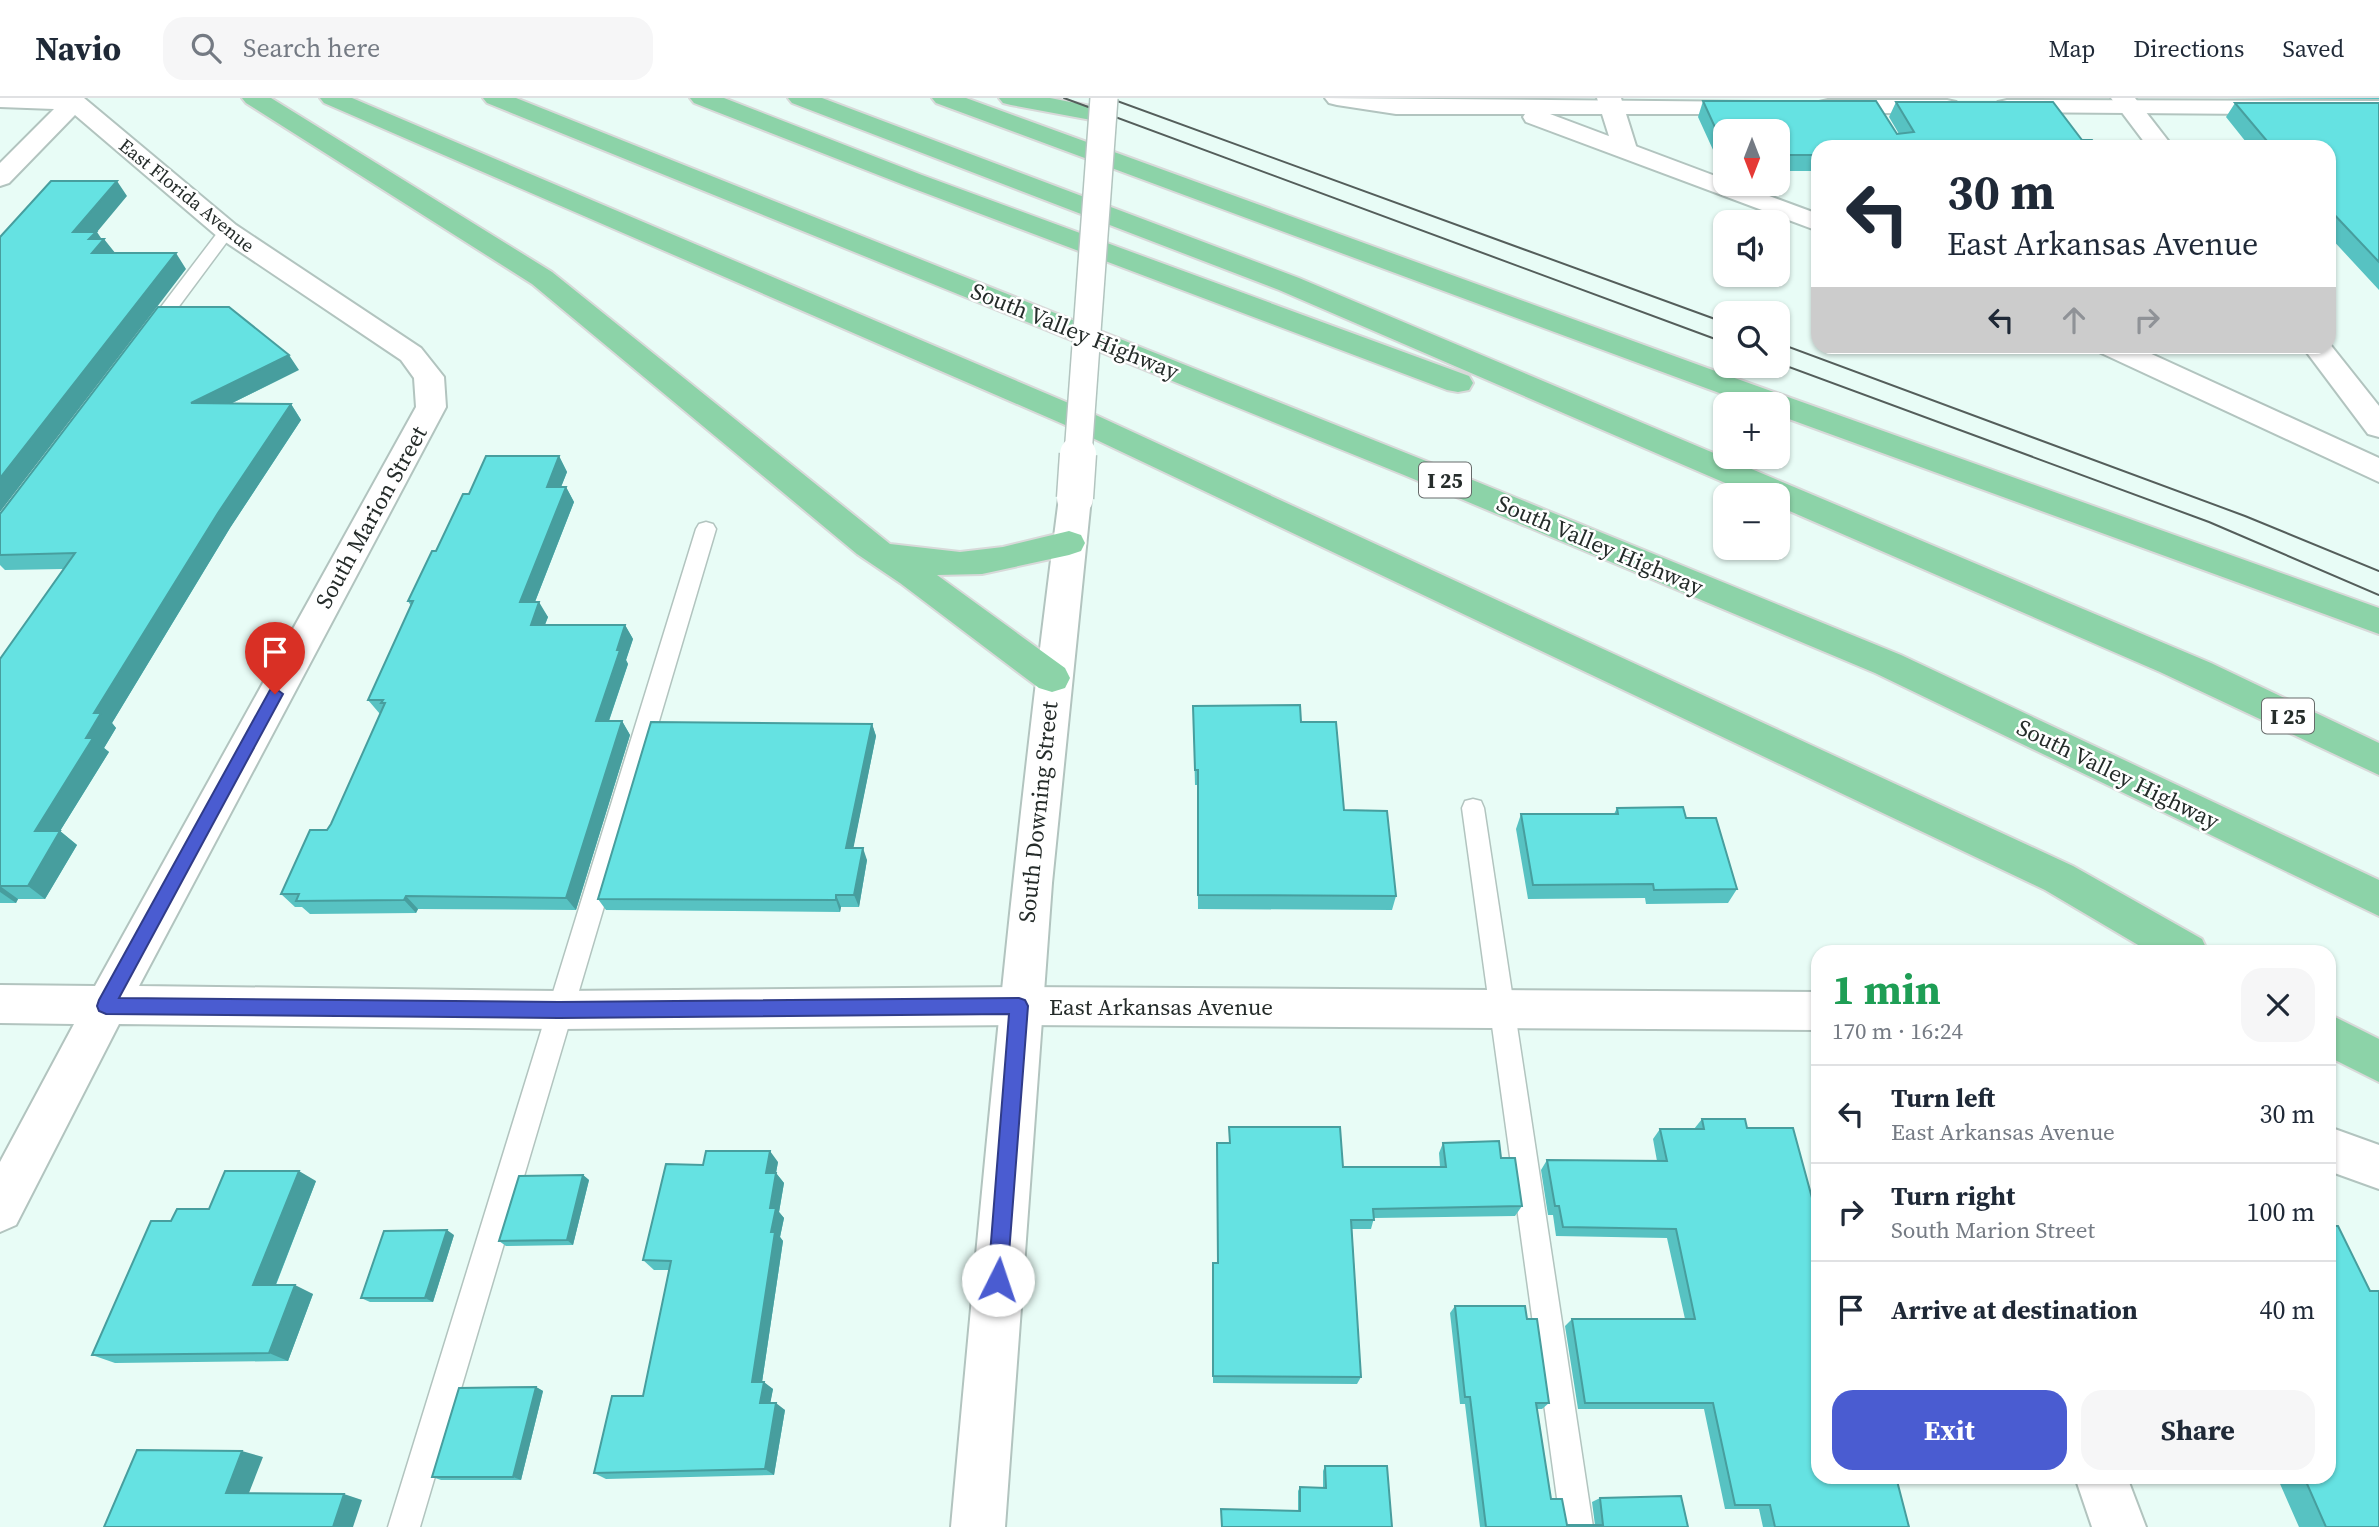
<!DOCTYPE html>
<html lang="en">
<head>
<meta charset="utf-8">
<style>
  :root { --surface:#fff; --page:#f6f6f7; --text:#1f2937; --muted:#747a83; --line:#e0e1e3; --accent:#4a5cd1 }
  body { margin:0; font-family:"Source Serif 4",serif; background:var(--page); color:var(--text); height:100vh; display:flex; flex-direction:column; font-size:26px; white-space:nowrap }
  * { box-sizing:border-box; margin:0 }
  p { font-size:23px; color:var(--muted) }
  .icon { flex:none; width:38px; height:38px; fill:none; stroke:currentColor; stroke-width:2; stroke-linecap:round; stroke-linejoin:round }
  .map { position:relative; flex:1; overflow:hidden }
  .sheet { position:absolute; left:1811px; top:847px; width:525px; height:539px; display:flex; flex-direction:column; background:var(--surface); border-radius:21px; box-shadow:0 2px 5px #0004 }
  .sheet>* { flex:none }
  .top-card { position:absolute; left:1811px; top:42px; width:525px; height:214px; border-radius:21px; box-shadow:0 2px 5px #0004; background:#fff; color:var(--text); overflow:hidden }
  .needle { width:46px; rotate:180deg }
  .fabs { position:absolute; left:1713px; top:21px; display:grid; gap:14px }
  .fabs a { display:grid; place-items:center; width:77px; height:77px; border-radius:14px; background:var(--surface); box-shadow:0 2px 5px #0004; font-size:35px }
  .pin { position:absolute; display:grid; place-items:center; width:60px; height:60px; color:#fff; margin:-72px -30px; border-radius:50% 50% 50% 0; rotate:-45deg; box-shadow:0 0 7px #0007 }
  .pin .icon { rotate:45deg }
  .me { position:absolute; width:77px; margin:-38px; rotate:4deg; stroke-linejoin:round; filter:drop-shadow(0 0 5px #0008) }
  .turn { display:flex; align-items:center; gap:24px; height:147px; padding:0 21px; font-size:32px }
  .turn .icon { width:91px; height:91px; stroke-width:2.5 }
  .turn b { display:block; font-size:49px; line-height:60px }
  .lanes { display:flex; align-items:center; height:66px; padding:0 21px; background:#0003; justify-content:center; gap:35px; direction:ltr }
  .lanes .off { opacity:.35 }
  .round { display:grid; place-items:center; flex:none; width:74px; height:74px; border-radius:21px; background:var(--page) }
  .head { display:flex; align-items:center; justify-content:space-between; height:119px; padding:0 21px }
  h1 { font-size:42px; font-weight:700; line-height:52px; color:#1e9e55 }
  .cta { display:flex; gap:14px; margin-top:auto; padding:14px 21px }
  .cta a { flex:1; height:80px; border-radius:21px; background:var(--accent); color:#fff; font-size:28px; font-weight:700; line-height:80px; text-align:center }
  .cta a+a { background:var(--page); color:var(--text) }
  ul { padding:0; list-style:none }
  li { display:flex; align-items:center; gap:21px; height:98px; padding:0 21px; border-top:2px solid var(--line) }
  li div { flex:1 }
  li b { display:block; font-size:26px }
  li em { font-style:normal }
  header { display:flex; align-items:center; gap:42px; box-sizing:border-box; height:98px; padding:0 35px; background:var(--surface); border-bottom:2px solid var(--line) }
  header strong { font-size:33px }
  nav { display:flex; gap:38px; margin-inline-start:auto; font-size:24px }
  .search { width:490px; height:63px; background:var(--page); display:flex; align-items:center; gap:18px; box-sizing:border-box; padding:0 24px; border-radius:21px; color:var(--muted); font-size:26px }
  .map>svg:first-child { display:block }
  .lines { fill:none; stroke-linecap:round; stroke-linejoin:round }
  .lane-casing { stroke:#b2c4bf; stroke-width:3 }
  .street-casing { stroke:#b2c4bf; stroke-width:4 }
  .secondary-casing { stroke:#b2c4bf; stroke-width:4 }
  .highway-casing { stroke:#d8d9d9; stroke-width:4 }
  .lane { fill:#fff; fill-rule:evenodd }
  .street { fill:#fff; fill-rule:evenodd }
  .secondary { fill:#fff; fill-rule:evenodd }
  .highway { fill:#8cd3a8; fill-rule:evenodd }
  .tram { stroke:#545e5b; stroke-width:2 }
  .secondary-bridge-far1-casing { stroke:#b2c4bf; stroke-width:30; stroke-linecap:butt }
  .secondary-bridge-casing { stroke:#b2c4bf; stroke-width:39; stroke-linecap:butt }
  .secondary-bridge-far1 { stroke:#fff; stroke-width:27 }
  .secondary-bridge { stroke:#fff; stroke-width:36 }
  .wall { fill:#57c2c2 }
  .shaded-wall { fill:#479e9e }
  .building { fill:#65e2e2; stroke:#479e9e; stroke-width:2 }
  .route { fill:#4a5cd1; stroke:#303c88; stroke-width:2 }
  .labels { text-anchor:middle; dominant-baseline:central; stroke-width:5; stroke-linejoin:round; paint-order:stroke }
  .far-street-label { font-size:19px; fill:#252c2a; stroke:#fff }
  .shield { fill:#fff; stroke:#666b6a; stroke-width:2 }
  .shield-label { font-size:21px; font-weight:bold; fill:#252c2a }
  .street-label { font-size:23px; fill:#252c2a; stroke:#fff }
</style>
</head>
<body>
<header>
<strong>Navio</strong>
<div class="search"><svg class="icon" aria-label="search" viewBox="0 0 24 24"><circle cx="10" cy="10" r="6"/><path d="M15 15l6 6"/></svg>Search here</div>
<nav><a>Map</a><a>Directions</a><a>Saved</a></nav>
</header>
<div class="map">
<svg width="2379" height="1429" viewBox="0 0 2379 1429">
  <rect width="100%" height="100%" fill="#e8fcf6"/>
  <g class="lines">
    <defs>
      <path id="lane" d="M227,128L235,133L157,238H145L143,234L145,230L221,130Z
        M706,424L713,426L716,431L420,1429H388L696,431L699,426Z
        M1473,701L1481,703L1484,710L1593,1429H1561L1462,710L1465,703Z"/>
      <path id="street" d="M0,0H84L236,127L421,250L444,279L446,309L139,888L559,893L1019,889L1818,894V932L1019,927L559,931L119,926L16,1127L0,1134V1064L74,926L0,925V887L95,888L416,309L414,280L401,262L218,139L75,17L9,85L0,88V65L54,11L0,9Z
        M1597,0H1621L1637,51L1634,56L1625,58L1616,56L1613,51Z
        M2111,0H2135L2173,49H2148Z
        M2329,245L2379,308V339L2368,336L2302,248H2329Z
        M2329,1029L2379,1047V1091L2329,1073Z
        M2075,1379H2127L2146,1429H2092Z"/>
      <path id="secondary" d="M1325,0L1763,4L1766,9L1763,14L1754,16H1550L1726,82V86H1737L1818,116V133L1526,24L1523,19L1525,16H1396L1337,7L1329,5Z
        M1828,2H1947L1956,4L1959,9L1956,14L1947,16L1819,14L1816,9L1819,4Z
        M2007,2L2379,3V17L1998,14L1995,9L1998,4Z
        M2095,248H2134L2379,360V384L2099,254Z
        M1075,389L1086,392L1091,400L1052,785L1005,1429H951C982,1085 1014,742 1059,400L1064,392Z"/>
      <path id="highway" d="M242,0H271L552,174L890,446L960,454L1003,449L1069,433L1081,437L1085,445L1081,453L1069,457L982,476L937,477L1065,570L1070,580L1065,590L1052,594L1039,590L900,485L857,456L532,186L246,5Z
        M320,0H352L1085,312L2073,768L2202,841L2208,854H2150L2045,792L1063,326L324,5Z
        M483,0H516L1426,363L1901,557L2379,782V818L1875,575L1404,377L487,5Z
        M690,0H724L922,77L1469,278L1473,285L1469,292L1458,294L1447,292L904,87L694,5Z
        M788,0H822L1299,180L2211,565L2379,645V677L2160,574L1778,408V397H1753L1279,192L792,5Z
        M932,0H966L1718,274L2379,510V536L1778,317V306H1749L936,5Z
        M999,0H1050L1111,12L1114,17L1111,22L1102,24L1011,7L1003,5Z
        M2329,916L2379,941V984L2329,959Z"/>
    </defs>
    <!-- lane casing -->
    <use href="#lane" class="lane-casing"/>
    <!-- street casing -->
    <use href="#street" class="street-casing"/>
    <!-- secondary casing -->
    <use href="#secondary" class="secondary-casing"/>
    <!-- highway casing -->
    <use href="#highway" class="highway-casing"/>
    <!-- lane -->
    <use href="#lane" class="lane"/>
    <!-- street -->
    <use href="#street" class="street"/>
    <!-- secondary -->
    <use href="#secondary" class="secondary"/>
    <!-- highway -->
    <use href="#highway" class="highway"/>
    <!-- tram -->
    <path class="tram" d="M1064,0L1726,245
      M1109,0L1726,225
      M1778,245L2245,418L2379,473
      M1778,265L2209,424L2379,497"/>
    <defs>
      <path id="secondary-bridge-far1" d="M1078,357L1104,0"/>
      <path id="secondary-bridge" d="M1075,400L1078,356"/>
    </defs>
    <!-- secondary-bridge-far1 casing -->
    <use href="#secondary-bridge-far1" class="secondary-bridge-far1-casing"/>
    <!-- secondary-bridge casing -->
    <use href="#secondary-bridge" class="secondary-bridge-casing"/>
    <!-- secondary-bridge-far1 -->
    <use href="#secondary-bridge-far1" class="secondary-bridge-far1"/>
    <!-- secondary-bridge -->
    <use href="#secondary-bridge" class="secondary-bridge"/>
  </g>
  <!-- wall -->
  <path class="wall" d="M2224,0H2379V1Z
    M1703,3L1897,36H1899L1889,19L1896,4L2082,42L1818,49V73H1778V33H1726V54H1714L1698,19Z
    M2235,5H2379V192L2329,138V49H2250L2226,19Z
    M299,272L232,305L291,306L301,322L230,430L112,625L116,630L104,650L109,654L60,733L77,747L45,801H18L16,805H0V561L64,471L5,472L0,467V416Z
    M559,358L567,374L561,389H566L574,404L535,504L548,519L545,527H625L633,541L626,562L628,566L609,623H622L630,637L576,812L418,811L416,815L310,816L302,809H295L281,796L331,726L380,616L368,602L411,508L408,503L469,396Z
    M1193,608L1344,712L1396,798L1392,812L1198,811L1197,687H1195Z
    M872,626L876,638L853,750L867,762L859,809H841L840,814L606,812L598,801Z
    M1617,710L1686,720L1737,791L1728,805L1646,806L1645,800L1528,801L1516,731L1521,716H1614Z
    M1702,1021L1818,1379L1909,1429H1763L1759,1411H1725L1704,1311H1578L1565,1228L1572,1221H1685L1667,1140L1556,1138L1553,1117H1548L1541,1072L1547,1062L1657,1063L1653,1041L1660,1031H1694Z
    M1229,1029L1343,1069H1440L1439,1055L1443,1045L1501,1060L1522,1108L1515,1118L1374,1120L1371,1131H1352L1361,1279L1357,1286L1213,1285V1174L1218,1165L1217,1045H1229Z
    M778,1064L776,1075L784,1085L779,1114L784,1120L780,1139L783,1143L762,1284L773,1291L770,1305L785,1312L774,1377L606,1381L594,1375L643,1298L669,1172H654L643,1162L703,1067Z
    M583,1077L589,1082L573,1147L506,1148L499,1143Z
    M316,1083L276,1187L313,1196L288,1263L115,1265L92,1257L171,1123L209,1111Z
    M454,1137L433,1204H370L361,1200Z
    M1455,1208L1527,1221L1549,1305L1542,1311H1537L1551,1401L1567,1427H1595L1592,1404L1600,1400L1688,1429H1480L1465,1306H1460L1450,1215Z
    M536,1289L543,1293L521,1382H441L432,1379Z
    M1325,1368L1392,1429H1221V1411L1298,1413V1393L1300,1389L1323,1390V1373Z
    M2277,1379H2329L2379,1429H2299Z"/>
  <!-- shaded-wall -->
  <path class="shaded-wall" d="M117,83L127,98L97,134L103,143L104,141L116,156L92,155L73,134Z
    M176,155L186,171L0,414V380Z
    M289,257L299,272L202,320L191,305Z
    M291,306L301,322L230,430L112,625L116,630L104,650L109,654L60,733L77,747L45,801L28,788L35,733L86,640L94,615L218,415Z
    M559,358L567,374L555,404L547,389Z
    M566,389L574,404L529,519L520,504Z
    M539,504L548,519L539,541L531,527Z
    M625,527L633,541L626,562L628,566L604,637L596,623Z
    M622,623L630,637L576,812L566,800Z
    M872,626L876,638L851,762L846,750Z
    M863,750L867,762L859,809L854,797Z
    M0,788L18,801L16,805L0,794Z
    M836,797L841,809L840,814L836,802Z
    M406,798L418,811L416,815L404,802Z
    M770,1053L778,1064L774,1085L766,1075Z
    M299,1073L316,1083L272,1196L253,1187Z
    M776,1075L784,1085L779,1114L784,1120L780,1139L783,1143L761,1291L752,1284L771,1134L770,1110Z
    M583,1077L589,1082L573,1147L567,1142Z
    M447,1132L454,1137L433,1204L425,1200Z
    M295,1187L313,1196L288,1263L269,1255Z
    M764,1284L773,1291L769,1312L760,1305Z
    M536,1289L543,1293L521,1382L513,1379Z
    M776,1305L785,1312L774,1377L765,1371Z
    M242,1353L263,1359L247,1400L226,1395Z
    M344,1396L362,1402L353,1429H333Z"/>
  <!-- building -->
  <path class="building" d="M1703,3H1876L1897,36L1914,34L1896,4H2053L2082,42H2092L2097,49H1818V57H1778V33H1726V38H1719Z
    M2235,5H2379V164L2329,111V49H2272Z
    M51,83H117L73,134H96L89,141H104L92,155H176L0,380V139Z
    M158,209H229L289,257L191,305L291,306L218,415L94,615H101L86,640H93L35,733H60L28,788H0V561L75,455L0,457V416Z
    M486,358H559L547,389H566L520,504H539L531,527H625L617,552H620L596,623H622L566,800L406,798L404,802L296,803L299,796H281L310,732H327L331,726L385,605H381L383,602H368L413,503H408L432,453H436L463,396H469Z
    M1300,607L1301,624H1336L1344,712L1387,713L1396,798L1198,797V672H1195L1193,608Z
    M651,624L872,626L846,750H863L854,797H836V802L598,801Z
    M1683,709L1686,720H1716L1737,791L1654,792L1653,786L1533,787L1521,716H1618L1617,710Z
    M1702,1021H1745L1747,1030H1793L1818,1122V1379H1896L1909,1429H1775L1770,1407H1735L1713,1305H1585L1572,1221H1695L1676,1131L1563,1129L1559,1108H1555L1547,1062L1667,1063L1660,1031H1704Z
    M1229,1029H1340L1343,1069H1446L1443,1045L1499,1043L1501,1060H1515L1522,1108L1373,1111L1374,1122H1351L1361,1279L1213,1278V1165H1218L1217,1045H1230Z
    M706,1053H770L766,1075H776L770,1110H776L771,1134H775L752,1284H764L760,1305H776L765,1371L594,1375L612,1298H643L671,1163L643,1162L666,1066L703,1067Z
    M225,1073H299L253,1187H295L269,1255L92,1257L151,1123H171L177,1111H209Z
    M583,1077L567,1142L499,1143L519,1078Z
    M2329,1128H2338L2370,1193H2379V1429H2326L2304,1379H2329Z
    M447,1132L425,1200H361L384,1133Z
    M1455,1208H1525L1527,1221H1537L1549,1305H1536L1551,1401H1562L1567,1427H1603L1600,1400L1681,1398L1688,1429H1486L1470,1299H1465Z
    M536,1289L513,1379H432L459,1290Z
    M137,1352L242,1353L226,1395L344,1396L333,1429H104Z
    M1325,1368H1387L1392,1429H1222L1221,1411L1300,1413V1389L1326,1390Z"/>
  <!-- route -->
  <path class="route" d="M275,590L283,596L119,900L559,904L1019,900L1025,902L1028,908L1007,1182L1005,1189L998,1192L990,1189L988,1182L1009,916L559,920L106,916L99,913L97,908L99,902L270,592Z"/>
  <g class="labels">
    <!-- far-street labels -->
    <g class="far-street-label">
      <text transform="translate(187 97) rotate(39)">East Florida Avenue</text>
    </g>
    <!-- shield labels -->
    <g class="shield">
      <rect x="1419" y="364.5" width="52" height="35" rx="5"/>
      <rect x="2262" y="600.5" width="52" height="35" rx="5"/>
    </g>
    <g class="shield-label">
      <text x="1445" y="382">I 25</text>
      <text x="2288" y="618">I 25</text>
    </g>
    <!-- street labels -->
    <g class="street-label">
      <text transform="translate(1075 233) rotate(22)">South Valley Highway</text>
      <text transform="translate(371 419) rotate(-61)">South Marion Street</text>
      <text transform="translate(1600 447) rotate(23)">South Valley Highway</text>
      <text transform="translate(2118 676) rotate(26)">South Valley Highway</text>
      <text transform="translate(1038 714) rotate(-84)">South Downing Street</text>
      <text x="1161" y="909">East Arkansas Avenue</text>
    </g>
  </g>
</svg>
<div class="fabs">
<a><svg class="needle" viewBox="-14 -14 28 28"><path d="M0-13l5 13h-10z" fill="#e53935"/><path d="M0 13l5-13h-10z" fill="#747a83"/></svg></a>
<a><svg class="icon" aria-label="sound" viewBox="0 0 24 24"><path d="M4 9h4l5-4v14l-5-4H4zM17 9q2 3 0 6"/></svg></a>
<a><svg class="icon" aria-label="search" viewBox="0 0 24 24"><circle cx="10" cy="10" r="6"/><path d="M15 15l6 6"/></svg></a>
<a>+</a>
<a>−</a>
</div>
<div class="pin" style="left:275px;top:596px;background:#d93025"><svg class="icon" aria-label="arrive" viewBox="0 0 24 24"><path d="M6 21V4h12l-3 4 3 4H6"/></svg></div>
<svg class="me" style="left:998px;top:1182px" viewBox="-20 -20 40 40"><circle r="19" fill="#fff"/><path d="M0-13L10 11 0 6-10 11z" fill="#4a5cd1"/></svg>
<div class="top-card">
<div class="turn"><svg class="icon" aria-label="left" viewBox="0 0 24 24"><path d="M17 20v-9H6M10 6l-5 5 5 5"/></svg><div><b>30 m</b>East Arkansas Avenue</div></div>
<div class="lanes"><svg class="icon" aria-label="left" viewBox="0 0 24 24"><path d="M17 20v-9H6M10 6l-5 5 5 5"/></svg><svg class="icon off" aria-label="ahead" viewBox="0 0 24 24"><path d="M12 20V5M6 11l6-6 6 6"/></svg><svg class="icon off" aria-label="right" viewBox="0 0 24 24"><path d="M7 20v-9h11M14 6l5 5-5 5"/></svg></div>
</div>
<section class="sheet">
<div class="head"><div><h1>1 min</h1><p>170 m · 16:24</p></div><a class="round"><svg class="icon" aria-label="close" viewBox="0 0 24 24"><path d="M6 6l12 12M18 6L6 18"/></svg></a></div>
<ul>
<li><svg class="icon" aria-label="left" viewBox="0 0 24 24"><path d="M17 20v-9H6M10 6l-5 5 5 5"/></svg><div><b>Turn left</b><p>East Arkansas Avenue</p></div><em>30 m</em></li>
<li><svg class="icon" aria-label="right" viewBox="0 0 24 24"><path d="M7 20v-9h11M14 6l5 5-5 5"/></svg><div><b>Turn right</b><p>South Marion Street</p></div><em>100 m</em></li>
<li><svg class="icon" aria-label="arrive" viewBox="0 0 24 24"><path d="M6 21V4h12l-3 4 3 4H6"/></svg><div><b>Arrive at destination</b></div><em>40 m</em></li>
</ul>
<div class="cta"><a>Exit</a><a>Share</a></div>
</section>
</div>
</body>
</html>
